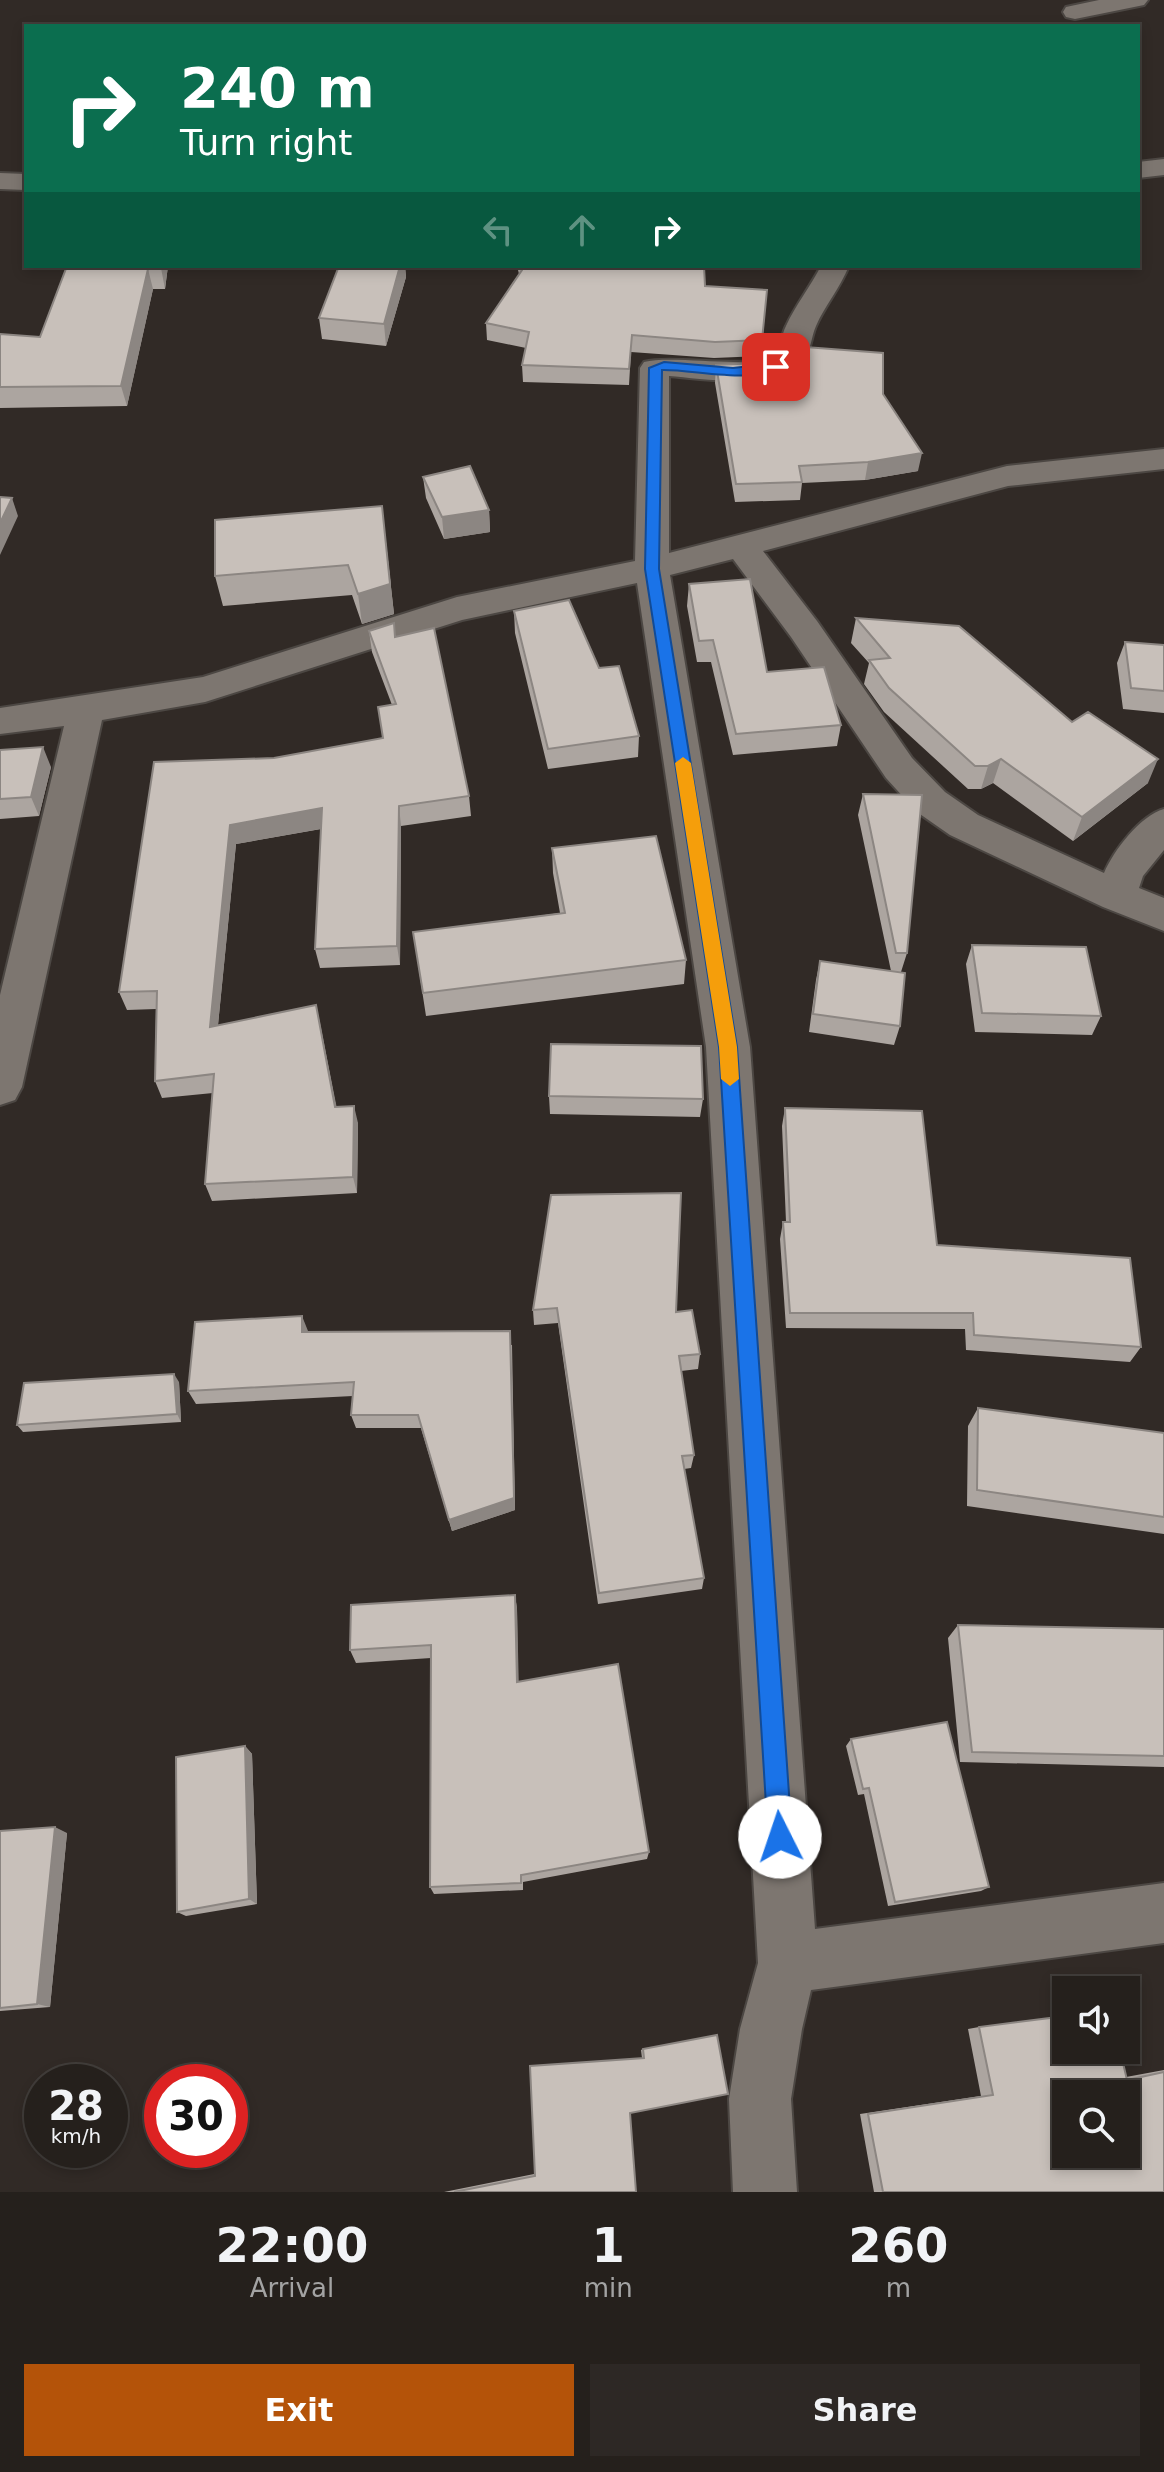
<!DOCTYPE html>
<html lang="en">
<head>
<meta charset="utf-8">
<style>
  :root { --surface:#25201c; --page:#2d2825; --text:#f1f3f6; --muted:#a3a3a3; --line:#423e3b; --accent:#b45309 }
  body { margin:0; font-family:"DejaVu Sans",sans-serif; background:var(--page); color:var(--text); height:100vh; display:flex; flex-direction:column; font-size:30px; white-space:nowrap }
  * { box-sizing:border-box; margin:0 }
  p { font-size:26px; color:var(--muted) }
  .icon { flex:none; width:44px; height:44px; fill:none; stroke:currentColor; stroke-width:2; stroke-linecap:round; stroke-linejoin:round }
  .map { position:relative; height:2192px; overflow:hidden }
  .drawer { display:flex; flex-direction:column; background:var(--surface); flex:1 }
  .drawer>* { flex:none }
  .guide { position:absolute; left:24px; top:24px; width:1116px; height:244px; border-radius:0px; box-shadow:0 4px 12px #0003,0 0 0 2px var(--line); background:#0b6e4f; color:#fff; overflow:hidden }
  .controls { position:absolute; left:1052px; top:1976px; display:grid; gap:16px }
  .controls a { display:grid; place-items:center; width:88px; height:88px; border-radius:0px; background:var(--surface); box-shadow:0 4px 12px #0003,0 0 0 2px var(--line); font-size:40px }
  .speed { position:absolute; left:24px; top:2064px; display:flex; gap:16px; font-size:40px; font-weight:700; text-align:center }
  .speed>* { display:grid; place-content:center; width:104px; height:104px; border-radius:50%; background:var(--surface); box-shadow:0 4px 12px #0003,0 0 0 2px var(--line); line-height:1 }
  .speed small { font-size:20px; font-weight:400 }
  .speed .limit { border:12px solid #d22; background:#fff; color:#111 }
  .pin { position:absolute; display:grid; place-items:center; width:68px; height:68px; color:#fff; margin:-34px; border-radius:16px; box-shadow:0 4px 12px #0006 }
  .me { position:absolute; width:88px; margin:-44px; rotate:356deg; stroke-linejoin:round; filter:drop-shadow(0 0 6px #0008) }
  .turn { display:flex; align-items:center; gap:28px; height:168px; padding:0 24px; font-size:36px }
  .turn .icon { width:104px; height:104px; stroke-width:2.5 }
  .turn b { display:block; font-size:56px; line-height:68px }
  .lanes { display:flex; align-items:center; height:76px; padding:0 24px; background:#0003; justify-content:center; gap:40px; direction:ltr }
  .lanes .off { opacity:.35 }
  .eta { display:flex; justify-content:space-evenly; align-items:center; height:136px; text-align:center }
  .eta b { font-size:48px; font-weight:700; line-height:56px }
  .cta { display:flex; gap:16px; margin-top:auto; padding:16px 24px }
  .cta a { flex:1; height:92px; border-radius:0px; background:var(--accent); color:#fff; font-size:32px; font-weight:700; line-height:92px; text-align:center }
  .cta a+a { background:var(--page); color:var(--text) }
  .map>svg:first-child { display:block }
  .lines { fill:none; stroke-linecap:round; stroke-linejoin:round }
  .minor-casing { stroke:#4c4743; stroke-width:4 }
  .minor { fill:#7d7670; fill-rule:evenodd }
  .wall { fill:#aca5a0 }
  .shaded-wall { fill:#8c8682 }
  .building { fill:#c8c0ba; stroke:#8c8682; stroke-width:2; fill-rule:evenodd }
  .route { fill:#1a73e8; stroke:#114b97; stroke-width:2 }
  .slow { fill:#f59e0b }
</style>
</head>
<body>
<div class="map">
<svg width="1164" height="2192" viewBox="0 0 1164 2192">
  <rect width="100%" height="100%" fill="#312a26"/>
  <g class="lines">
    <defs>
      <path id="minor" d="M1099,0H1148L1144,5L1075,19L1066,17L1063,12L1066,7Z
        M1164,159V175L1138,178V162Z
        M0,173L26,174V190L0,189Z
        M821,266H849C840,288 824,307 816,326C811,337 811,352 803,361C776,391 705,379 669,376V553L1007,466L1164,449V469L1008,486L763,551L817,621L912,758L945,792L978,815L1104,873C1114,850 1140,816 1164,809V850L1143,876L1139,888L1164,898V931L1103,907L950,835L917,812L886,778L791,637L733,559L670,575L750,1047L815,1929L1164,1883V1943L811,1990L802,2029L791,2099L797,2192H733L729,2099L740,2029L758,1963L706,1047L637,583L462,620L205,702L102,720L22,1087L15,1100L0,1105V995L64,726L0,734V708L203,677L457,597L635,561L640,368L644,362C675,354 755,371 774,354C782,347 781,335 786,326C795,306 810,287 821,266Z"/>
    </defs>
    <!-- minor casing -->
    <use href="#minor" class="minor-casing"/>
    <!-- minor -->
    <use href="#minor" class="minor"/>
  </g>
  <!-- wall -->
  <path class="wall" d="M67,266H168L165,289H153L127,406L0,408V334L40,337Z
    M339,266H405L406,277L386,346L322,339L319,318Z
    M517,266H704L705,286L767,290L761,356L714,358L631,352L629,385L523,382L522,365L526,348L487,340L486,323L519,274Z
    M716,365L883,394L918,471L865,480L802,483L800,500L735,502L715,383Z
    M423,477L489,510L490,532L444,539L426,498Z
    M382,506L394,614L362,624L352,595L223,606L215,576Z
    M689,584L767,672L841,725L837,746L733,755L711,662H697L687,606Z
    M514,611L599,668L639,736L638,757L548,769L515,633Z
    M856,618L1072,722L1148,783L1073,841L993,783L981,789H968L884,712L864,684L869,663L851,643Z
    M369,631L396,636L469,796L471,816L401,826L400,965L320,968L315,949L321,829L236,844L218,1025L316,1005L336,1106L358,1123L357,1193L212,1201L205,1184L213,1093L162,1098L155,1081L156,1009L127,1010L119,992L274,758L383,738L392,705L372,652Z
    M1125,642L1164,645V713L1123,709L1117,663Z
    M0,750L51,767L39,816L0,819Z
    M863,794L907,953L901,972L900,1026L894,1045L809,1032L816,980L820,961L891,971L858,815Z
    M552,848L686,960L684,984L426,1016L413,932L560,913L553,873Z
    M972,945L1101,1016L1092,1035L975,1032L966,964Z
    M549,1096L703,1099L700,1117L550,1114Z
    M785,1108L937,1245L1141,1347L1130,1362L966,1350L965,1329L786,1328L780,1239L783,1222H786L782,1126Z
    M551,1195L676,1312L700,1354L698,1369L681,1371L694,1455L691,1468L684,1469L704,1578L702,1589L598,1604L558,1323L534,1325L533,1310Z
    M307,1332L512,1345L515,1510L452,1531L421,1428H356L351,1415L353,1396L196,1404L188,1391Z
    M179,1382L181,1422L23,1432L17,1425Z
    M978,1408L1164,1433V1534L967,1506L968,1426Z
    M515,1595L517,1609L518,1681L649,1852L647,1859L523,1882V1890L434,1894L430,1887L431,1658L356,1663L350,1650Z
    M958,1625L1164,1629V1767L960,1762L948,1638Z
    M851,1739L989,1887L981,1891L888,1906L864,1794L858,1795L846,1746Z
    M245,1746L252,1754L257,1904L186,1916L177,1912Z
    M0,1831L67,1833L50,2007L0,2011Z
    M979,2027L1126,2077L1164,2070V2192H874L860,2114L981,2096L968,2029Z
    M717,2035L630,2113L636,2192H444L534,2174L642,2058L641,2050L643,2049Z"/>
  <!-- shaded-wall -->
  <path class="shaded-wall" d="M161,266H168L165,289L161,268Z
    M400,266H405L406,277L386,346L384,324Z
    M148,269L153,289L127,406L121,386Z
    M922,453L918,471L865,480L868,462Z
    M12,498L18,516L0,555V523Z
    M382,506L394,614L362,624L358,594Z
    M489,510L490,532L444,539L442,517Z
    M43,747L51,767L39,816L31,797Z
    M1001,759L993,783L981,789L988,766Z
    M1158,759L1148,783L1073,841L1082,817Z
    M399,806L401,826L400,965L397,946Z
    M322,808L326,828L236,844L216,1045L210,1027L230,825Z
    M316,1005L320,1023L340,1124L335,1107Z
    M354,1106L358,1123L357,1193L353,1177Z
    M302,1316L308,1331L307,1346L302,1332Z
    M510,1331L515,1510L452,1531L449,1520Z
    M174,1374L179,1382L181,1422L177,1414Z
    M515,1595L517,1609L519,1693L517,1682Z
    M245,1746L252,1754L257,1904L249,1899Z
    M55,1827L67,1833L50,2007L37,2004Z"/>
  <!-- building -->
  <path class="building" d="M67,266H161V268L148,269L121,386L0,387V334L40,337Z
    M339,266H400L384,324L319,318Z
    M521,266H704L705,286L767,290L762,340L715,342L632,335L629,369L522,365L529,332L486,323L522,270Z
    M805,347L883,353V394L922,453L868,462L799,466L802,482L736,484L716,365L778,362Z
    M470,466L489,510L442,517L423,477Z
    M0,497L12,498L0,523Z
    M382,506L390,584L358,594L348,565L215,576V520Z
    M750,579L767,672L824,667L841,725L736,734L713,640L699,641L689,584Z
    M569,600L599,668L619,666L639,736L548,749L514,611Z
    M856,618L959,626L1072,722L1088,712L1158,759L1082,817L1001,759L988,766H975L889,688L869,660L890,658Z
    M394,623L395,637L434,628L469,796L399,806L397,946L315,949L322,808L230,825L210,1027L316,1005L335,1107L354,1106L353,1177L205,1184L214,1074L155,1081L157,991L119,992L154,762L274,758L383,738L378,707L396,704L369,631Z
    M1125,642L1164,645V691L1131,688Z
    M43,747L31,797L0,799V750Z
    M863,794L922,795L907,953H896Z
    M656,836L686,960L423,993L413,932L565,913L552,848Z
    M972,945L1086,947L1101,1016L982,1013Z
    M820,961L905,973L900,1026L813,1014Z
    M551,1044L701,1046L703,1099L549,1096Z
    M785,1108L922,1111L937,1245L1130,1258L1141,1347L974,1335L973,1313H790L783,1222H790Z
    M681,1193L676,1312L692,1310L700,1354L679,1356L694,1455L682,1456L704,1578L599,1593L557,1308L533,1310L551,1195Z
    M302,1316V1332L510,1331L514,1498L449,1520L418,1415H351L354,1382L188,1391L195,1322Z
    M174,1374L177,1414L17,1425L24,1383Z
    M978,1408L1164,1433V1517L977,1490Z
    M515,1595L517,1682L618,1664L649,1852L521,1875V1883L430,1887L431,1645L350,1650L351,1605Z
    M958,1625L1164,1629V1756L972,1752Z
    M947,1722L989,1887L895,1902L869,1788L863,1789L851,1739Z
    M245,1746L249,1899L177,1912L176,1757Z
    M55,1827L37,2004L0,2008V1831Z
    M1066,2016V2050H1120L1127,2080L1164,2072V2192H883L868,2114L993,2095L979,2027ZM1066,2094H1126V2154H1066Z
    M717,2035L728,2094L630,2113L636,2192H454L535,2176L530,2066L644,2058L643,2049Z"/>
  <!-- route -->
  <path class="route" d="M664,362L733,368L776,363L782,367C757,385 692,369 662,370L659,569L737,1047L792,1837L788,1845L780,1849L771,1845L768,1837L719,1047L645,569L649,368Z"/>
  <!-- slow -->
  <path class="slow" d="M683,757L691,763L737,1047L739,1079L730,1086L721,1079L719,1047L675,763Z"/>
</svg>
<div class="controls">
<a><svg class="icon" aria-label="sound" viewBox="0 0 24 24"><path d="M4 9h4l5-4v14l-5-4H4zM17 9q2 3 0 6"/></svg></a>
<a><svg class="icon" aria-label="search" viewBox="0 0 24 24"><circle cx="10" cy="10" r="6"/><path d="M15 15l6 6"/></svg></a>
</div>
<div class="speed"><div>28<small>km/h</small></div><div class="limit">30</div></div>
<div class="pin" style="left:776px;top:367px;background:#d93025"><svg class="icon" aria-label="arrive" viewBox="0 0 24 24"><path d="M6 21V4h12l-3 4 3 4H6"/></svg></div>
<svg class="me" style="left:780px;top:1837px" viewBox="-20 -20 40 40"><circle r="19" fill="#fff"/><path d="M0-13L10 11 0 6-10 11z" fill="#1a73e8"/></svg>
<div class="guide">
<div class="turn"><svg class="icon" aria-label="right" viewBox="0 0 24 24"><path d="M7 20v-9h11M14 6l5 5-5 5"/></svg><div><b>240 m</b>Turn right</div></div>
<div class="lanes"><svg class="icon off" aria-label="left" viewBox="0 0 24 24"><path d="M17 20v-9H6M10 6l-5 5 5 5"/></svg><svg class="icon off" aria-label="ahead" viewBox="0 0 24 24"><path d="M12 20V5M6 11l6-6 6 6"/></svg><svg class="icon" aria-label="right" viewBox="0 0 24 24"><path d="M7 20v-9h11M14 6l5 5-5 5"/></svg></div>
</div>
</div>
<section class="drawer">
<div class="eta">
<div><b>22:00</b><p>Arrival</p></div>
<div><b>1</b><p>min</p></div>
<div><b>260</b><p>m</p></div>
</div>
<div class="cta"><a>Exit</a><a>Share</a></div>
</section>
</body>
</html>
